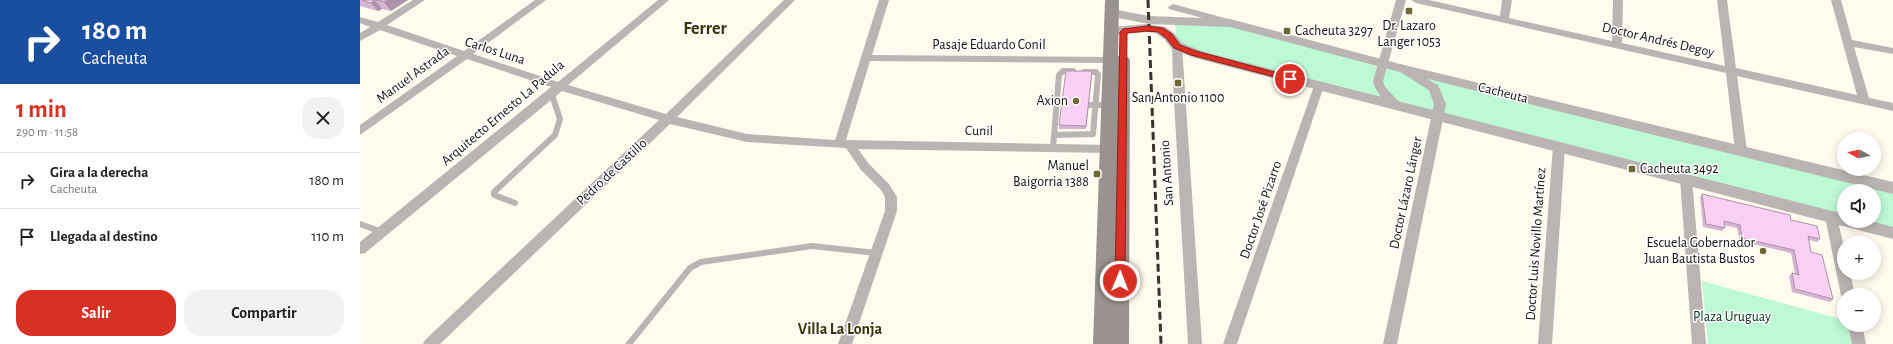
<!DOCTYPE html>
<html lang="es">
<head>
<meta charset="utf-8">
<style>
  :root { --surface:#fff; --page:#f2f2f2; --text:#222; --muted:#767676; --line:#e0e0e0; --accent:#d93025 }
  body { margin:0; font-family:"Alegreya Sans",sans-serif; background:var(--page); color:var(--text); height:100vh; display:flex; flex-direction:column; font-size:15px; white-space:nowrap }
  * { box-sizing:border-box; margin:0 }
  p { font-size:13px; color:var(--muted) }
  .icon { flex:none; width:22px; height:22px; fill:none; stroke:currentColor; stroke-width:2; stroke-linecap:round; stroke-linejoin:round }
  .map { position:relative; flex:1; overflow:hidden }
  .drawer { display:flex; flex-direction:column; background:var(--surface); width:360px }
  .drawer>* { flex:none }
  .banner { background:#1a4fa0; color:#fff; overflow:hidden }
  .needle { width:26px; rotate:278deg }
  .buttons { position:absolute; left:1477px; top:132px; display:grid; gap:8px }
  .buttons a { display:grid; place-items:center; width:44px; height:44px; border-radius:50%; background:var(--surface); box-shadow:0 2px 10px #0003; font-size:20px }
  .pin { position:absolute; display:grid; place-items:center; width:34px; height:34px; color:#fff; margin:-17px; border:2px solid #fff; border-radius:50%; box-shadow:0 1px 4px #0007 }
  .me { position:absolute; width:44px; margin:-22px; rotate:1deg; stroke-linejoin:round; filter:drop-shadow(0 0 3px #0008) }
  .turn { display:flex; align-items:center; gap:14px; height:84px; padding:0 16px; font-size:18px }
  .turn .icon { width:52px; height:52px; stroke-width:2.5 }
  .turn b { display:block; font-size:28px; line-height:34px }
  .round { display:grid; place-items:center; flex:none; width:42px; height:42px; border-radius:16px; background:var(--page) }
  .headline { display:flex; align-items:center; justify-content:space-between; height:68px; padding:0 16px }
  h1 { font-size:24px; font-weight:600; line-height:30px; color:var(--accent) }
  .primary-button { display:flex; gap:8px; margin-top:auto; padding:8px 16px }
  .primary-button a { flex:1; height:46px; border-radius:16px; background:var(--accent); color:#fff; font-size:16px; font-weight:600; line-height:46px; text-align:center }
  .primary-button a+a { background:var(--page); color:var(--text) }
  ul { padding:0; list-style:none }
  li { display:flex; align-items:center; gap:12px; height:56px; padding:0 16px; border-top:1px solid var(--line) }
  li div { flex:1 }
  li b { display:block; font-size:15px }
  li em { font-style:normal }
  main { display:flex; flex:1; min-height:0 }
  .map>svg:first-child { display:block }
  .green { fill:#bdf9d4 }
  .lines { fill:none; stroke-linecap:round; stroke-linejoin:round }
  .service { stroke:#bab4b2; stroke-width:6 }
  .minor { fill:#bab4b2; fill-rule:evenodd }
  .tertiary { fill:#bab4b2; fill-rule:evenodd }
  .secondary { fill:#9a928e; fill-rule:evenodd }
  .rail { stroke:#37342f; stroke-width:3; stroke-dasharray:8 4; stroke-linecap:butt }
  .wall { fill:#d6b3d1 }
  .shaded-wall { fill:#ae92aa }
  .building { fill:#f9d0f3; stroke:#ae92aa }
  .route { fill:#d93025; stroke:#8d1f18 }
  .poi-dot { fill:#6f6834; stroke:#fff; stroke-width:1.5 }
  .labels { text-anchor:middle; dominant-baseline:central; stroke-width:3; stroke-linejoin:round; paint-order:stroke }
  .poi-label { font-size:14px; fill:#13110d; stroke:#fff; text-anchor:end }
  .street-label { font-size:14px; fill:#13110d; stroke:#fff }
  .park-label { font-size:14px; fill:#00331b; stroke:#fff }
  .quarter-label { font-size:16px; font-weight:bold; fill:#393308; stroke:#fff }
  .district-label { font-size:18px; font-weight:bold; fill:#393308; stroke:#fff }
</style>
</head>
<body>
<main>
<section class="drawer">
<div class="banner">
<div class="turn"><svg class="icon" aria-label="right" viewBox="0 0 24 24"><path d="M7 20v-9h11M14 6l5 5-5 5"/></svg><div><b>180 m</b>Cacheuta</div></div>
</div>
<div class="headline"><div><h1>1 min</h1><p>290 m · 11:58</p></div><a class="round"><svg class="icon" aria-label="close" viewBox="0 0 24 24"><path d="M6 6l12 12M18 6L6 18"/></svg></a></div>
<ul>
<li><svg class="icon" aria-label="right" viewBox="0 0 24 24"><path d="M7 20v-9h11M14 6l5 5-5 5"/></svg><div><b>Gira a la derecha</b><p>Cacheuta</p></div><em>180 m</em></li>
<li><svg class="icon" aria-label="arrive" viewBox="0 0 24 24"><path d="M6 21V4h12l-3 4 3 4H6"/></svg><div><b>Llegada al destino</b></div><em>110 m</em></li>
</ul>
<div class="primary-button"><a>Salir</a><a>Compartir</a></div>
</section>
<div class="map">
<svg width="1533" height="344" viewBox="0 0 1533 344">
  <rect width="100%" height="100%" fill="#fffbee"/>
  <!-- green -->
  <path class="green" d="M815,20L858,22L1533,188V233L1487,221H1514V191H1484V220L817,46Z
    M1342,281L1484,320V325H1488L1492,344H1348Z"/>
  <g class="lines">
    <!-- service -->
    <path class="service" d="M721,105H749
      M694,135L733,134L738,75L736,72H724
      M693,148L699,75L703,71H713
      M155,203L134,195V192L195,135L200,119L191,92
      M0,224L22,232
      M269,344L330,268L341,262L452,246L516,253"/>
    <!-- minor -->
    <path class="minor" d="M53,0H65L27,25L104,51L175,0H186L113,54L198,82L298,0H309L208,85L306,114L424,0H435L317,117L387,134L475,140L519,0H529L512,55L751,57L756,60L751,63L510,61L486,140L748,145L752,146L754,149L752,152L748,153L498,149L509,164L529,184L537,197V211L492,344H478L525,211V197L521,190L501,170L486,148L387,142L310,124L80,344H63L65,340L299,120L202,91L5,253L0,254V242L191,87L107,59L0,135V125L97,56L20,30L0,41V33L10,27L0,23V17L18,22Z
      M1036,0H1046L1023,81L1025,87L1042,105L1036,109C1026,106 1015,91 1013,81Z
      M1051,0H1069L1140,16L1142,0H1152L1149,18L1252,41L1253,0H1263L1262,43L1365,66L1357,0H1367L1376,68L1497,95L1471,0H1481L1492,40L1533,48V54L1494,47L1509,98L1533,103V111L1377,76L1387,151L1385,154H1377L1375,151L1366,73L1056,3Z
      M813,4L872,20L873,22L868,25L809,9L808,7Z
      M817,43L822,46L842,344H828L813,83L812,46Z
      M1041,64L1078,85L1086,104L1037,344H1023L1074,104L1069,90L1037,70L1036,68L1037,66Z
      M959,82L964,86L877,344H863L954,86Z
      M1199,142L1203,143L1205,146L1192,344H1178L1193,146L1195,143Z
      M1326,174L1330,176L1332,179L1346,344H1332L1320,179L1322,176Z
      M1471,212L1475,214L1477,217L1484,247V273H1490L1495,295H1484V299L1481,295L1465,217L1467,214Z
      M1488,325H1502L1506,344H1492Z"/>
    <!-- tertiary -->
    <path class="tertiary" d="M752,9L789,16L870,19L1040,64L1533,182V194L1040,72L870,27L789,24L748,16L746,13Z
      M787,24L805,27L814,33L822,43L844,52L1484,214V221H1511L1533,227V239L835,58L812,49L804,39L796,33L787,32L752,35L747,34L746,31L747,28L752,27Z"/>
    <!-- secondary -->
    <path class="secondary" d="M745,0H759L758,56L768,57L770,60L769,344H733Z"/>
    <!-- rail -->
    <path class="rail" d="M788,0L801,344"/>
  </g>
  <!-- wall -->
  <path class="wall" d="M0,0H48L31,11L22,9L18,11L0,6Z
    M732,71L726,129H699V125Z
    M1342,194L1431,220L1460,239L1457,242L1449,240L1451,252L1473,299L1470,302L1432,292L1429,276L1432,273L1435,274L1431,253L1380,241L1377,228L1364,225L1365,228L1362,231L1343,227L1340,197Z"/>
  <!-- shaded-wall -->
  <path class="shaded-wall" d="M15,0L22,9L18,11L11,3Z
    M28,0H48L31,11L24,2Z
    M732,71V74L726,129V126Z"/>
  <!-- building -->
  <path class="building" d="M2,0H15L11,3Z
    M16,0H28L24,2Z
    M706,71H732L726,126L699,125Z
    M1342,194L1430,215L1431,220L1457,226L1460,239L1448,236L1451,252L1462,255L1473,299L1435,289L1432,273L1439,275L1434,250L1382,238L1380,225L1364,221L1365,228L1346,224Z"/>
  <!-- route -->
  <path class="route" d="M787,26L803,28L812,34L820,45L836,51L933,77L934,79L930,81L831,55L814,48L806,38L798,32L787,31L767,33L765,281L760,285L755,281L760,32L763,29Z"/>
  <!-- markers -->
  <g class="poi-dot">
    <rect x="1045" y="7" width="8" height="8" rx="2"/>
    <rect x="923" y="27" width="8" height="8" rx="2"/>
    <rect x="814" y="79" width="8" height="8" rx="2"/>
    <circle cx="716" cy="101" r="4"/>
    <rect x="1268" y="165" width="8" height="8" rx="2"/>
    <rect x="733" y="170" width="8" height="8" rx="2"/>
    <circle cx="1403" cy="251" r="4"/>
  </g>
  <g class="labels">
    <!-- poi labels -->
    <g class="poi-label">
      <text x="1049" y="26" text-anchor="middle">Dr. Lazaro<tspan x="1049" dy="16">Langer 1053</tspan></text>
      <text x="935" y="31" text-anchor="start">Cacheuta 3297</text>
      <text x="818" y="98" text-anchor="middle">San Antonio 1100</text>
      <text x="708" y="101">Axion</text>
      <text x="729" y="166">Manuel<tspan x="729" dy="16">Baigorria 1388</tspan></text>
      <text x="1280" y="169" text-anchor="start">Cacheuta 3492</text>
      <text x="1395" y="243">Escuela Gobernador<tspan x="1395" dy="16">Juan Bautista Bustos</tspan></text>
    </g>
    <!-- street labels -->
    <g class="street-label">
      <text transform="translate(1298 40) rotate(13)">Doctor Andrés Degoy</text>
      <text x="629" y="45">Pasaje Eduardo Conil</text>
      <text transform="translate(135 51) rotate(18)">Carlos Luna</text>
      <text transform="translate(53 75) rotate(-36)">Manuel Astrada</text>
      <text transform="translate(1143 93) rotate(14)">Cacheuta</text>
      <text transform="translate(143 113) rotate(-40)">Arquitecto Ernesto La Padula</text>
      <text transform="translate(619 131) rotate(1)">Cunil</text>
      <text transform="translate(252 172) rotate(-43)">Pedro de Castillo</text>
      <text transform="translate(807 173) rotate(-94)">San Antonio</text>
      <text transform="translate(1046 193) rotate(-78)">Doctor Lázaro Lánger</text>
      <text transform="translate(901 210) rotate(-71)">Doctor José Pizarro</text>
      <text transform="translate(1176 244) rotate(-86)">Doctor Luis Novillo Martínez</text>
    </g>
    <!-- park labels -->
    <g class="park-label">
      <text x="1372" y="317">Plaza Uruguay</text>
    </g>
    <!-- quarter labels -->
    <g class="quarter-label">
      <text x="480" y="329">Villa La Lonja</text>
    </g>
    <!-- district labels -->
    <g class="district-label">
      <text x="345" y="29">Ferrer</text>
    </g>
  </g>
</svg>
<div class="buttons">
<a><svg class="needle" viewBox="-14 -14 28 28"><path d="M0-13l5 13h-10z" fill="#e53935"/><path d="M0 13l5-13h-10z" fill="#767676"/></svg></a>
<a><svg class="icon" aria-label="sound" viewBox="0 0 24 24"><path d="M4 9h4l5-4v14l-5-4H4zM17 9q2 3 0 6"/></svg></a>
<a>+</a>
<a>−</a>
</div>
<div class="pin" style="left:930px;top:79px;background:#d93025"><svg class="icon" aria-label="arrive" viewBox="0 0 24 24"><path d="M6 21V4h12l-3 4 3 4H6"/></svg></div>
<svg class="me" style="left:760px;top:281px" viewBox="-20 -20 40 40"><circle r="17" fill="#d93025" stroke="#fff" stroke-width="3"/><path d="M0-11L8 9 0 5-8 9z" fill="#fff"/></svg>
</div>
</main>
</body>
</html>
